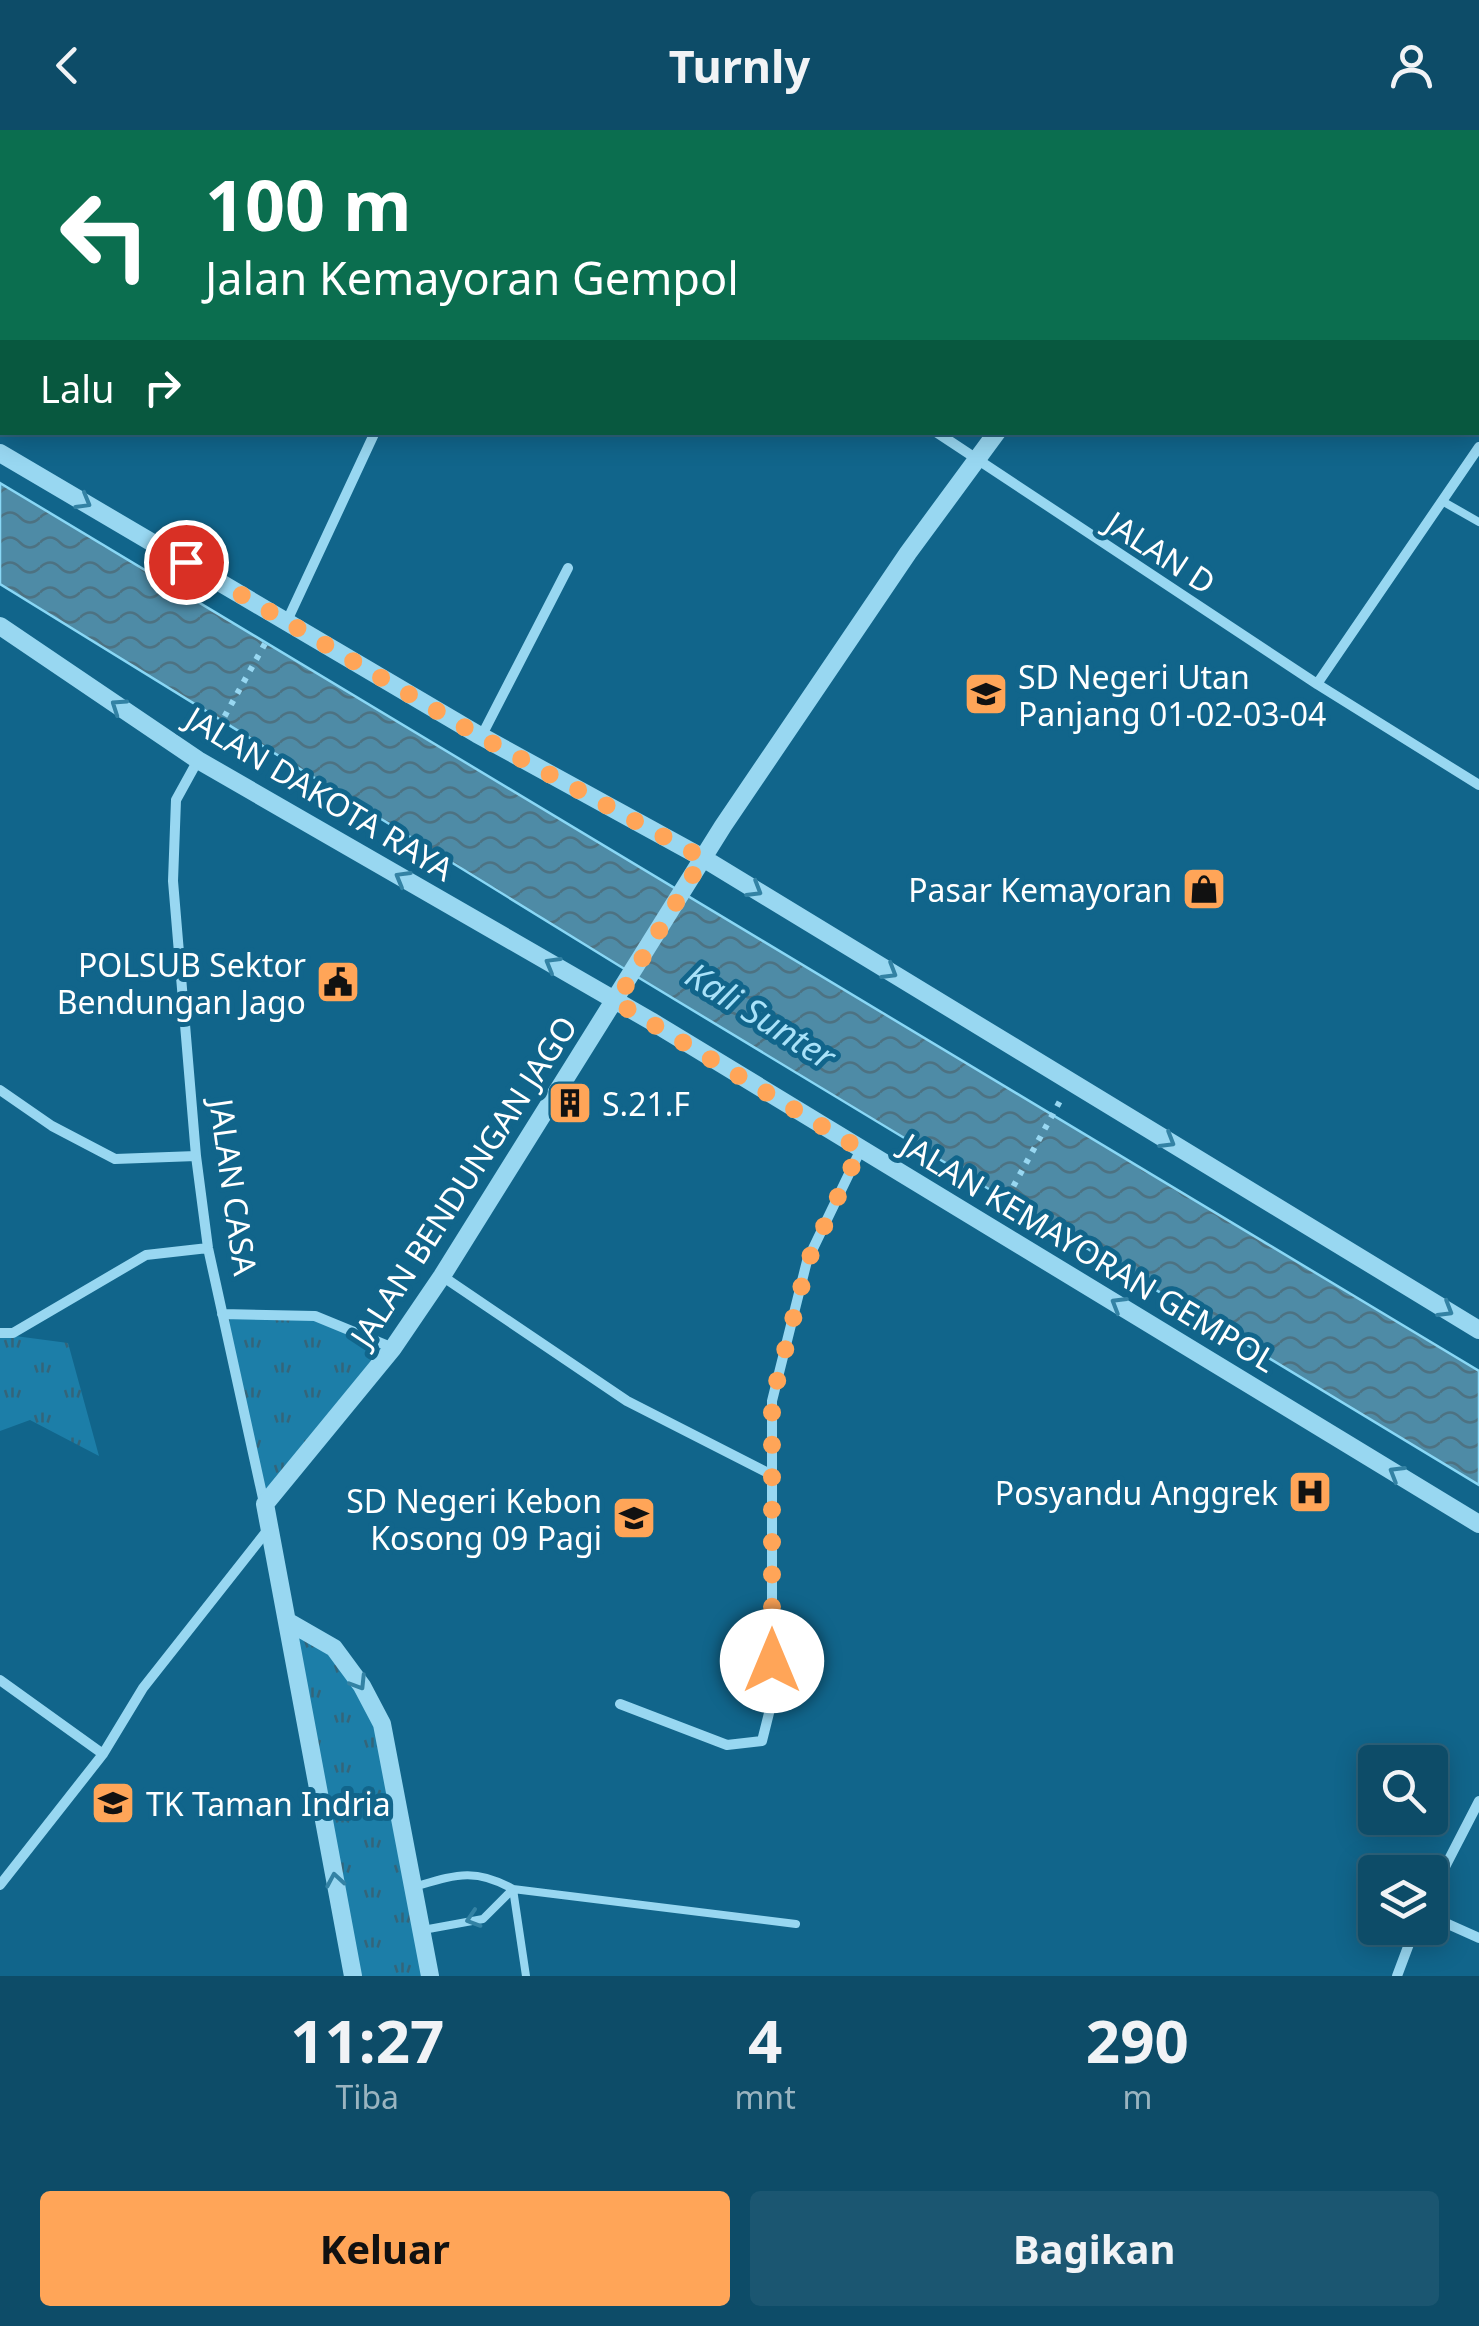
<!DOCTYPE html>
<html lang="id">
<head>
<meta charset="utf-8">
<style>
  :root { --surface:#0d4c68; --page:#1b5671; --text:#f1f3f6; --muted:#9ab4c0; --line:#2d637c; --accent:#ffa558 }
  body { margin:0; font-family:"Noto Sans",sans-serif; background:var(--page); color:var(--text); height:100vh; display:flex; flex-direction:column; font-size:38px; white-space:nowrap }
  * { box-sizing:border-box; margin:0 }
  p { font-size:32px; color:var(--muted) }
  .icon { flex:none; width:55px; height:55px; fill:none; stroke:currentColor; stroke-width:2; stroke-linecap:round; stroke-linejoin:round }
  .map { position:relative; height:1846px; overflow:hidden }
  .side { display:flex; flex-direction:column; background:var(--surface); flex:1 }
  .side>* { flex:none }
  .hud { position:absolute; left:0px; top:0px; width:1480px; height:305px; box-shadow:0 5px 25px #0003,0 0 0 2px var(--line); background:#0b6e4f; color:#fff; overflow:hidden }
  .tools { position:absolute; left:1358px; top:1615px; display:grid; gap:20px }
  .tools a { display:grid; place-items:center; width:90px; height:90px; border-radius:10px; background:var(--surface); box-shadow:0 5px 25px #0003,0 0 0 2px var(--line); font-size:50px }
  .pin { position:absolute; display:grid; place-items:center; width:85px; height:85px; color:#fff; margin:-42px; border:5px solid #fff; border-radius:50%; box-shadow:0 2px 10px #0007 }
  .me { position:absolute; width:110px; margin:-55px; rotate:0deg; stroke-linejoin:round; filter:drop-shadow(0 0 8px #0008) }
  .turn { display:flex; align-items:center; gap:35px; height:210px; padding:0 40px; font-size:45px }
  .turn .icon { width:130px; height:130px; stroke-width:2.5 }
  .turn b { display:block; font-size:70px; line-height:85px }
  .then { display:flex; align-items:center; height:95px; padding:0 40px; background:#0003; gap:20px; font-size:38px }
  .eta { display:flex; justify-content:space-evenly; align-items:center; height:170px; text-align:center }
  .eta b { font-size:60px; font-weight:700; line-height:70px }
  .action { display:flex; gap:20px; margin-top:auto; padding:20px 40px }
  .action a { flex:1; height:115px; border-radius:10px; background:var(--accent); color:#111; font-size:40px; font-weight:700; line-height:115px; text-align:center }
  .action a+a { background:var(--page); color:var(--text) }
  header { display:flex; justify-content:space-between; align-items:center; height:130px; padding:0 40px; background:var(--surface); font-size:45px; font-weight:700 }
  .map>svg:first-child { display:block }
  .grass { fill:url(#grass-tufts) }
  .water { fill:url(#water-waves); stroke:#89d7f5; stroke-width:2.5 }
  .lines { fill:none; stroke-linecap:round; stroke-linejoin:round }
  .path { stroke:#98d7f1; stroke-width:6; stroke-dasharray:5 8; stroke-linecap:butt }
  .service { stroke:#98d7f1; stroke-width:8 }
  .minor { stroke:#98d7f1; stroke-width:10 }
  .tertiary { stroke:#98d7f1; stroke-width:18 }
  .oneway { stroke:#3382a4 }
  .route { stroke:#ffa558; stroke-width:18; stroke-dasharray:0 32.4 }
  .labels { text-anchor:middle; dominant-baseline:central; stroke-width:10; stroke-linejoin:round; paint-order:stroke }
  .street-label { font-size:32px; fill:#fff; stroke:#11658b }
  .poi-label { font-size:32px; fill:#fff; stroke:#11658b; text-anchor:end }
  .water-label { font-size:35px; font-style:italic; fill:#a9e2f9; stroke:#11658b }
</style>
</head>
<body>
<header><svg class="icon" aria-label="back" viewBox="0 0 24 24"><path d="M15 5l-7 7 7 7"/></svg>Turnly<svg class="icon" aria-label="person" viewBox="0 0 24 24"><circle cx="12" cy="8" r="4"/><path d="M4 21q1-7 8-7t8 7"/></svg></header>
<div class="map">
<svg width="1479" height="1846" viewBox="0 0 1479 1846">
  <defs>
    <pattern id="grass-tufts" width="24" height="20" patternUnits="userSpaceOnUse" patternTransform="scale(2.5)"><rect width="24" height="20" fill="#1c7ea8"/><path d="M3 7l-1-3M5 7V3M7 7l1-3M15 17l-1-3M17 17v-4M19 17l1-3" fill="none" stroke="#34657a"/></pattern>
    <pattern id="water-waves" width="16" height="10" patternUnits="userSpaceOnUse" patternTransform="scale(2.5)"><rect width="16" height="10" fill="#4e8ba6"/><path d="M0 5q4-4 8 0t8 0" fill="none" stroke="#4d7282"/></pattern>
  </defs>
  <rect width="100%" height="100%" fill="#11658b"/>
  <!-- grass -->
  <path class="grass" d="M222,1184L315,1186L393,1218L265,1374Z
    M0,1204L68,1213L99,1326L30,1290L0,1301Z
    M287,1491L334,1518L382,1594L427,1846H353Z"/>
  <!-- water -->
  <path class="water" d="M0,353L1479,1241V1355L631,843L0,454Z"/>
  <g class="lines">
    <!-- path -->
    <path class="path" d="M212,609L267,510
      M1001,1079L1060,971"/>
    <!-- service -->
    <path class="service" d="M1442,371L1479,392
      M414,1757C455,1745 474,1737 513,1759L796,1794
      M513,1759L526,1846
      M423,1800L483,1789L513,1759"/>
    <!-- minor -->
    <path class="minor" d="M16,0L20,2
      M509,0L514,2
      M1158,0L1163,2
      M1379,0L1383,2
      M499,2L500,0
      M573,2L574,0
      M1478,65L1479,66
      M936,302L1317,554L1479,655
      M287,491L375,302
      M1317,554L1479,317
      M481,607L568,438
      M198,630L176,670L173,751L196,1026L208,1118L264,1373
      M0,960L52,996L115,1029L196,1026
      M442,1146L627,1271L770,1344
      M222,1184L315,1186L393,1218
      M0,1203H13L146,1125L208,1118
      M0,1550L103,1624
      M620,1574L727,1615L762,1611L772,1571V1271L807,1131L861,1019
      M0,1755L103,1624L143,1558L270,1397
      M1430,1766L1479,1671
      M1430,1786L1479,1808
      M1397,1846L1415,1798"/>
    <!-- tertiary -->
    <path class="tertiary" d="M1199,2L1201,0
      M0,323L477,604L703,728L1479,1200
      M0,496L198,630L651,891L1479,1394
      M287,1491L334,1518L362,1556L382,1594L430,1846
      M353,1846L265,1374L393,1218L442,1146L723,696L908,423L997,302"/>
  </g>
  <!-- one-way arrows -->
  <defs><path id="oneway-chevron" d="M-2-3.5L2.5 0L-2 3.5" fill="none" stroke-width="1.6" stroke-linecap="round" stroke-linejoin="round" transform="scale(2.5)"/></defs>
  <g class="oneway">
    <use href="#oneway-chevron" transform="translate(84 372) rotate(30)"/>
    <use href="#oneway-chevron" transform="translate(118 576) rotate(-146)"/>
    <use href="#oneway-chevron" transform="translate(402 748) rotate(-150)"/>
    <use href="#oneway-chevron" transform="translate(755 760) rotate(31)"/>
    <use href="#oneway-chevron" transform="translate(552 834) rotate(-150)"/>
    <use href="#oneway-chevron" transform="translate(890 842) rotate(31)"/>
    <use href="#oneway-chevron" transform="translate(1168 1011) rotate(31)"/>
    <use href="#oneway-chevron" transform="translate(1118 1174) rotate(-149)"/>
    <use href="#oneway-chevron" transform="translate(1446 1180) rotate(31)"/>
    <use href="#oneway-chevron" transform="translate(1396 1343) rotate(-149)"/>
    <use href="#oneway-chevron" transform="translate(359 1553) rotate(58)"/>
    <use href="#oneway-chevron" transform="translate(335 1750) rotate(-100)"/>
    <use href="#oneway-chevron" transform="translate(473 1789) rotate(162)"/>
  </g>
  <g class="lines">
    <!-- route -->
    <path class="route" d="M186,432L481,607L703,728L616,872L860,1019L808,1131L772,1271V1531"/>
  </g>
  <!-- icons -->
  <defs>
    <symbol id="school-square" viewBox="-11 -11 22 22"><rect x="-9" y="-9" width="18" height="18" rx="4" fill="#ffa558" stroke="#11658b"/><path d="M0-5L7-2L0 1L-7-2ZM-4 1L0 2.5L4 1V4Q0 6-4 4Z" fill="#111"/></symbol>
    <symbol id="shop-square" viewBox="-11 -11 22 22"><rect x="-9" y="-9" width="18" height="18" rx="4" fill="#ffa558" stroke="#11658b"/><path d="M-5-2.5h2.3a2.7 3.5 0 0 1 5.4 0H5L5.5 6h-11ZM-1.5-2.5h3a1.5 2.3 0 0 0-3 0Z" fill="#111"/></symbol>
    <symbol id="civic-square" viewBox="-11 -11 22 22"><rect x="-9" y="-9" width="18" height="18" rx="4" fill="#ffa558" stroke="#11658b"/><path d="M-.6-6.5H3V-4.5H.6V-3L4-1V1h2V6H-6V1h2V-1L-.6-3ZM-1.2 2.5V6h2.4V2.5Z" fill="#111"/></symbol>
    <symbol id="building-square" viewBox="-11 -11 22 22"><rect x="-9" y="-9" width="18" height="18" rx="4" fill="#ffa558" stroke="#11658b"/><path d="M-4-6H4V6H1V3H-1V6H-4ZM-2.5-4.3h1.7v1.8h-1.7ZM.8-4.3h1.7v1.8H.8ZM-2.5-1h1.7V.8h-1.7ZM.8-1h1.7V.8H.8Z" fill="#111"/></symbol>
    <symbol id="hospital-square" viewBox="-11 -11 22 22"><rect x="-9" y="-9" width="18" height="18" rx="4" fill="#ffa558" stroke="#11658b"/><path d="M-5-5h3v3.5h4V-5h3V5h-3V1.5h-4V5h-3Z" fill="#111"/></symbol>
  </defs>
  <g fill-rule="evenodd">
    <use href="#school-square" x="961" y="539" width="50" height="50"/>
    <use href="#shop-square" x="1179" y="734" width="50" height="50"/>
    <use href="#civic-square" x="313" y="827" width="50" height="50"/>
    <use href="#building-square" x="545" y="948" width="50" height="50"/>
    <use href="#hospital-square" x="1285" y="1337" width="50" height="50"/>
    <use href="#school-square" x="609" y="1363" width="50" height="50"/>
    <use href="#school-square" x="88" y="1648" width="50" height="50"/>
  </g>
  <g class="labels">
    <!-- street labels -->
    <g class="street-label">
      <text transform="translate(1161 422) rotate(33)">JALAN D</text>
      <text transform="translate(320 663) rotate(31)">JALAN DAKOTA RAYA</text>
      <text transform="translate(463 1051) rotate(-57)">JALAN BENDUNGAN JAGO</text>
      <text transform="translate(234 1057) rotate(82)">JALAN CASA</text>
      <text transform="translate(1089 1122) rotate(31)">JALAN KEMAYORAN GEMPOL</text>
    </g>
    <!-- poi labels -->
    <g class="poi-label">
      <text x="1018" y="546" text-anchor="start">SD Negeri Utan<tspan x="1018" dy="37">Panjang 01-02-03-04</tspan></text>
      <text x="1172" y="759">Pasar Kemayoran</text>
      <text x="306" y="834">POLSUB Sektor<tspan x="306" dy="37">Bendungan Jago</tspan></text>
      <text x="602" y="973" text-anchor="start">S.21.F</text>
      <text x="1278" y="1362">Posyandu Anggrek</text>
      <text x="602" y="1370">SD Negeri Kebon<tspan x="602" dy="37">Kosong 09 Pagi</tspan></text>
      <text x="146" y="1673" text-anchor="start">TK Taman Indria</text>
    </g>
    <!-- water labels -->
    <g class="water-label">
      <text transform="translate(761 885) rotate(32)">Kali Sunter</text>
    </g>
  </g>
</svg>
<div class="tools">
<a><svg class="icon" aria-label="search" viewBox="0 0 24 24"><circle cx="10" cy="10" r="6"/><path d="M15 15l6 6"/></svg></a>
<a><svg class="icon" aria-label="layers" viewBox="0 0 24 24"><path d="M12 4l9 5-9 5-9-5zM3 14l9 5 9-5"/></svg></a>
</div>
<div class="pin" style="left:186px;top:432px;background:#d93025"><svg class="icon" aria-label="arrive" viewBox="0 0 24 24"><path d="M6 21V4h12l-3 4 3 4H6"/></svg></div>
<svg class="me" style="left:772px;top:1531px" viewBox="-20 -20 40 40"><circle r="19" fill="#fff"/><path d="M0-13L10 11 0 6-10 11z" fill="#ffa558"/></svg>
<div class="hud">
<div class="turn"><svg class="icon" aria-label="left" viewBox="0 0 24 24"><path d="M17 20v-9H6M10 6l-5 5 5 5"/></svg><div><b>100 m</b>Jalan Kemayoran Gempol</div></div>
<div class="then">Lalu<svg class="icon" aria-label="right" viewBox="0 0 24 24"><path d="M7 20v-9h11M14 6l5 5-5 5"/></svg></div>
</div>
</div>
<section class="side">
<div class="eta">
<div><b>11:27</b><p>Tiba</p></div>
<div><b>4</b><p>mnt</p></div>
<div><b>290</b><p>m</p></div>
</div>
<div class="action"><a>Keluar</a><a>Bagikan</a></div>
</section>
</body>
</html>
